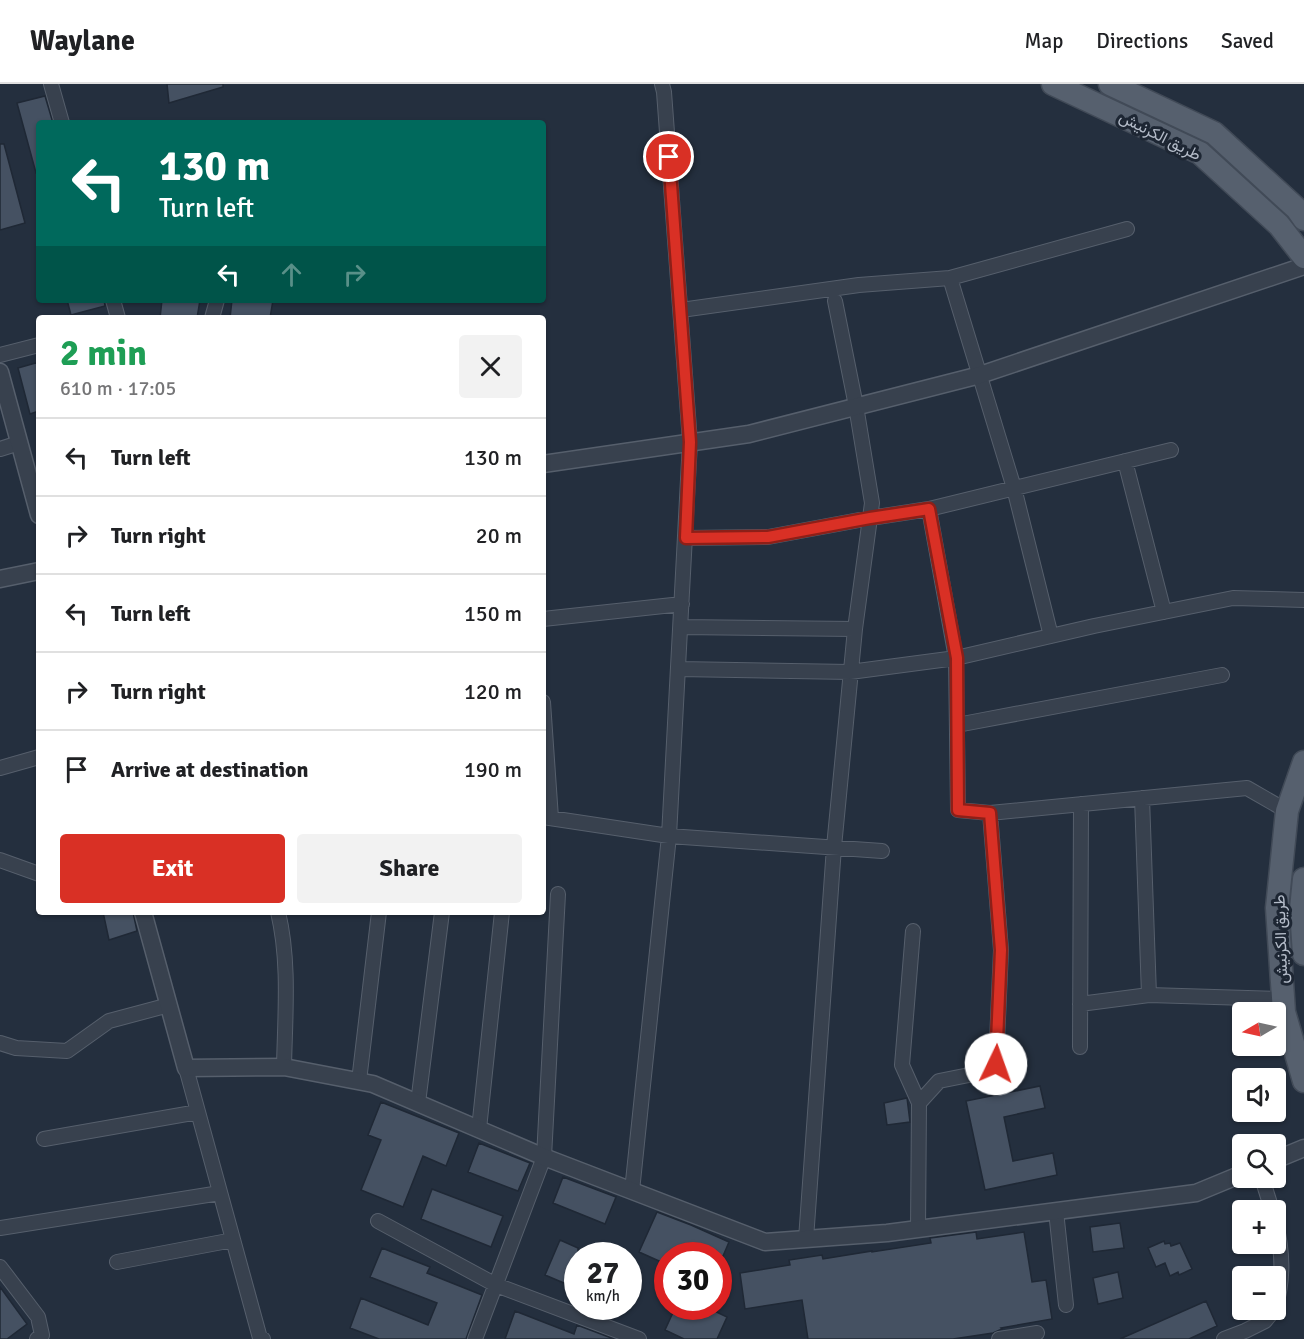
<!DOCTYPE html>
<html lang="en">
<head>
<meta charset="utf-8">
<style>
  :root { --surface:#fff; --page:#f2f2f2; --text:#202124; --muted:#757577; --line:#e0e0e0; --accent:#d93025 }
  body { margin:0; font-family:Signika,Vazirmatn,sans-serif; background:var(--page); color:var(--text); height:100vh; display:flex; flex-direction:column; font-size:22px; white-space:nowrap }
  * { box-sizing:border-box; margin:0 }
  p { font-size:20px; color:var(--muted) }
  .icon { flex:none; width:33px; height:33px; fill:none; stroke:currentColor; stroke-width:2; stroke-linecap:round; stroke-linejoin:round }
  .map { position:relative; flex:1; overflow:hidden }
  .details { position:absolute; left:36px; top:231px; width:510px; height:600px; display:flex; flex-direction:column; background:var(--surface); border-radius:6px; box-shadow:0 2px 4px #0004 }
  .details>* { flex:none }
  .guide { position:absolute; left:36px; top:36px; width:510px; height:183px; border-radius:6px; box-shadow:0 2px 4px #0004; background:#00695c; color:#fff; overflow:hidden }
  .needle { width:39px; rotate:261deg }
  .buttons { position:absolute; left:1232px; top:918px; display:grid; gap:12px }
  .buttons a { display:grid; place-items:center; width:54px; height:54px; border-radius:6px; background:var(--surface); box-shadow:0 2px 4px #0004; font-size:30px }
  .speed { position:absolute; left:564px; top:1158px; display:flex; gap:12px; font-size:30px; font-weight:700; text-align:center }
  .speed>* { display:grid; place-content:center; width:78px; height:78px; border-radius:50%; background:var(--surface); box-shadow:0 2px 4px #0004; line-height:1 }
  .speed small { font-size:15px; font-weight:400 }
  .speed .limit { border:9px solid #d22; background:#fff; color:#111 }
  .pin { position:absolute; display:grid; place-items:center; width:51px; height:51px; color:#fff; margin:-26px; border:3px solid #fff; border-radius:50%; box-shadow:0 2px 6px #0007 }
  .me { position:absolute; width:66px; margin:-33px; rotate:3deg; stroke-linejoin:round; filter:drop-shadow(0 0 4px #0008) }
  .turn { display:flex; align-items:center; gap:21px; height:126px; padding:0 24px; font-size:27px }
  .turn .icon { width:78px; height:78px; stroke-width:2.5 }
  .turn b { display:block; font-size:42px; line-height:51px }
  .lanes { display:flex; align-items:center; height:57px; padding:0 24px; background:#0003; justify-content:center; gap:30px; direction:ltr }
  .lanes .off { opacity:.35 }
  .round { display:grid; place-items:center; flex:none; width:63px; height:63px; border-radius:6px; background:var(--page) }
  .headline { display:flex; align-items:center; justify-content:space-between; height:102px; padding:0 24px }
  h1 { font-size:36px; font-weight:800; line-height:45px; color:#1e9e55 }
  .primary-button { display:flex; gap:12px; margin-top:auto; padding:12px 24px }
  .primary-button a { flex:1; height:69px; border-radius:6px; background:var(--accent); color:#fff; font-size:24px; font-weight:800; line-height:69px; text-align:center }
  .primary-button a+a { background:var(--page); color:var(--text) }
  ul { padding:0; list-style:none }
  li { display:flex; align-items:center; gap:18px; height:78px; padding:0 24px; border-top:2px solid var(--line) }
  li div { flex:1 }
  li b { display:block; font-size:22px }
  li em { font-style:normal }
  header { display:flex; align-items:center; gap:36px; box-sizing:border-box; height:84px; padding:0 30px; background:var(--surface); border-bottom:2px solid var(--line) }
  header strong { font-size:28px }
  nav { display:flex; gap:33px; margin-inline-start:auto; font-size:21px }
  .map>svg:first-child { display:block }
  .building { fill:#455162; stroke:#1f2835; stroke-width:1.5 }
  .lines { fill:none; stroke-linecap:round; stroke-linejoin:round }
  .minor-casing { stroke:#565f6c; stroke-width:16 }
  .tertiary-casing { stroke:#565f6c; stroke-width:19 }
  .primary-casing { stroke:#414a57; stroke-width:25 }
  .minor { stroke:#38414e; stroke-width:14 }
  .tertiary { stroke:#38414e; stroke-width:16 }
  .primary { stroke:#56606e; stroke-width:22 }
  .route-casing { stroke:#8d1f18; stroke-width:15 }
  .route { stroke:#d93025; stroke-width:10 }
  .labels { text-anchor:middle; dominant-baseline:central; stroke-width:6; stroke-linejoin:round; paint-order:stroke }
  .street-label { font-size:16px; fill:#b4bcc9; stroke:#1d2633 }
</style>
</head>
<body>
<header>
<strong>Waylane</strong>
<nav><a>Map</a><a>Directions</a><a>Saved</a></nav>
</header>
<div class="map">
<svg width="1304" height="1255" viewBox="0 0 1304 1255">
  <rect width="100%" height="100%" fill="#242f3e"/>
  <!-- building -->
  <path class="building" d="M167,0H223V3L169,19Z
    M45,12L53,39H39V89H36L17,19Z
    M0,60H4L25,139L0,146Z
    M67,216H104L105,222L71,231Z
    M162,216H200L197,234H160Z
    M232,216H273L270,234H230Z
    M39,278V327L30,330L18,284Z
    M103,828H133L137,847L109,856Z
    M1040,1002L1045,1024L1004,1033L1013,1077L1053,1069L1057,1091L985,1106L966,1017Z
    M907,1014L910,1038L887,1041L884,1019Z
    M381,1018L459,1049L446,1082L423,1072L403,1123L361,1106L381,1056L368,1051Z
    M479,1059L530,1079L518,1107L468,1088Z
    M563,1093L616,1113L605,1140L553,1119Z
    M432,1105L503,1132L491,1163L421,1135Z
    M657,1128L691,1141L729,1158L723,1172H668V1181L639,1168Z
    M1120,1139L1124,1164L1093,1168L1090,1143Z
    M976,1148L977,1155L1024,1148L1032,1198L1046,1196L1052,1235L1001,1244L1002,1245L993,1249L953,1255H808L802,1216L745,1225L740,1189L790,1181L789,1176L822,1171L823,1175L872,1167V1168L931,1159L930,1154Z
    M560,1156L578,1164V1205L545,1191Z
    M1164,1157L1165,1160L1170,1159L1171,1162L1180,1159L1192,1185L1179,1191L1178,1188L1170,1192L1165,1179L1156,1183L1148,1164Z
    M382,1164L430,1183L427,1189L482,1211L466,1255H379L350,1244L361,1214L428,1241L437,1219L370,1193Z
    M1118,1188L1123,1214L1098,1220L1093,1194Z
    M0,1203L27,1240L7,1255H0Z
    M1206,1217L1217,1242L1189,1255H1120Z
    M676,1222H704L727,1233L717,1255H684L665,1246Z
    M515,1227L574,1250L577,1241L614,1255H505Z"/>
  <g class="lines">
    <defs>
      <path id="minor" d="M51,0L62,39
        M950,194L1014,404L1051,552
        M113,216L118,234
        M681,226L859,201L950,194L1127,145
        M212,234L217,216
        M0,271L39,261
        M0,365L19,359
        M1125,377L1164,528
        M929,425L956,574L958,726L990,729L1247,704L1287,727
        M686,454L768,453L870,434L929,425L1171,366
        M543,535L682,520
        M681,543L855,545
        M679,585L850,588L956,574L1094,542L1233,514L1304,516
        M543,618L551,734
        M957,641L1222,591
        M0,684L39,673
        M1142,714L1149,911
        M543,733L669,752L882,767
        M0,776L39,790
        M278,828C290,878 285,932 284,983
        M913,847L902,981L919,1019L918,1145
        M1080,920L1149,911L1283,915
        M0,959L16,964L67,967L109,937L169,921
        M1080,963L1081,720
        M186,984L260,1254L263,1255
        M359,997L379,828
        M418,1019L442,828
        M919,1019L939,997L974,990L996,980L1001,866L990,729
        M479,1045L502,828
        M44,1055L198,1028
        M1262,1094L1272,1126
        M632,1107L669,752L690,358L664,8L662,0
        M1056,1127L1066,1221
        M1275,1136C1283,1168 1284,1194 1275,1225
        M378,1137L496,1201L639,1255
        M0,1144L220,1109
        M806,1155L834,763L855,545L872,419L856,322L835,217
        M117,1178L233,1156
        M0,1183L38,1233L42,1251L37,1255
        M475,1255L544,1073L558,810
        M999,1255L1037,1249
        M1224,1255L1245,1247L1265,1237L1274,1226"/>
      <path id="tertiary" d="M0,288L39,431
        M543,380L749,350L980,291L1304,182
        M0,495L39,487
        M143,828L186,984L284,983L373,1000L544,1073L765,1158L887,1149L1196,1109L1242,1090
        M1275,1076L1304,1064"/>
      <path id="primary" d="M1053,0L1200,69L1279,141L1304,173
        M1110,0L1214,49L1297,125L1304,135
        M1304,678L1287,727L1277,824L1284,928L1304,997
        M1304,795L1301,825L1304,870"/>
    </defs>
    <!-- minor casing -->
    <use href="#minor" class="minor-casing"/>
    <!-- tertiary casing -->
    <use href="#tertiary" class="tertiary-casing"/>
    <!-- primary casing -->
    <use href="#primary" class="primary-casing"/>
    <!-- minor -->
    <use href="#minor" class="minor"/>
    <!-- tertiary -->
    <use href="#tertiary" class="tertiary"/>
    <!-- primary -->
    <use href="#primary" class="primary"/>
  </g>
  <g class="lines">
    <defs>
      <path id="route" d="M669,73L690,358L686,454L768,453L870,434L929,425L957,574L958,726L990,729L1001,866L996,980"/>
    </defs>
    <!-- route casing -->
    <use href="#route" class="route-casing"/>
    <!-- route -->
    <use href="#route" class="route"/>
  </g>
  <g class="labels">
    <!-- street labels -->
    <g class="street-label">
      <text transform="translate(1160 52) rotate(27)">طريق الكرنيش</text>
      <text transform="translate(1281 855) rotate(-92)">طريق الكرنيش</text>
    </g>
  </g>
</svg>
<div class="buttons">
<a><svg class="needle" viewBox="-14 -14 28 28"><path d="M0-13l5 13h-10z" fill="#e53935"/><path d="M0 13l5-13h-10z" fill="#757577"/></svg></a>
<a><svg class="icon" aria-label="sound" viewBox="0 0 24 24"><path d="M4 9h4l5-4v14l-5-4H4zM17 9q2 3 0 6"/></svg></a>
<a><svg class="icon" aria-label="search" viewBox="0 0 24 24"><circle cx="10" cy="10" r="6"/><path d="M15 15l6 6"/></svg></a>
<a>+</a>
<a>−</a>
</div>
<div class="speed"><div>27<small>km/h</small></div><div class="limit">30</div></div>
<div class="pin" style="left:669px;top:73px;background:#d93025"><svg class="icon" aria-label="arrive" viewBox="0 0 24 24"><path d="M6 21V4h12l-3 4 3 4H6"/></svg></div>
<svg class="me" style="left:996px;top:980px" viewBox="-20 -20 40 40"><circle r="19" fill="#fff"/><path d="M0-13L10 11 0 6-10 11z" fill="#d93025"/></svg>
<div class="guide">
<div class="turn"><svg class="icon" aria-label="left" viewBox="0 0 24 24"><path d="M17 20v-9H6M10 6l-5 5 5 5"/></svg><div><b>130 m</b>Turn left</div></div>
<div class="lanes"><svg class="icon" aria-label="left" viewBox="0 0 24 24"><path d="M17 20v-9H6M10 6l-5 5 5 5"/></svg><svg class="icon off" aria-label="ahead" viewBox="0 0 24 24"><path d="M12 20V5M6 11l6-6 6 6"/></svg><svg class="icon off" aria-label="right" viewBox="0 0 24 24"><path d="M7 20v-9h11M14 6l5 5-5 5"/></svg></div>
</div>
<section class="details">
<div class="headline"><div><h1>2 min</h1><p>610 m · 17:05</p></div><a class="round"><svg class="icon" aria-label="close" viewBox="0 0 24 24"><path d="M6 6l12 12M18 6L6 18"/></svg></a></div>
<ul>
<li><svg class="icon" aria-label="left" viewBox="0 0 24 24"><path d="M17 20v-9H6M10 6l-5 5 5 5"/></svg><div><b>Turn left</b></div><em>130 m</em></li>
<li><svg class="icon" aria-label="right" viewBox="0 0 24 24"><path d="M7 20v-9h11M14 6l5 5-5 5"/></svg><div><b>Turn right</b></div><em>20 m</em></li>
<li><svg class="icon" aria-label="left" viewBox="0 0 24 24"><path d="M17 20v-9H6M10 6l-5 5 5 5"/></svg><div><b>Turn left</b></div><em>150 m</em></li>
<li><svg class="icon" aria-label="right" viewBox="0 0 24 24"><path d="M7 20v-9h11M14 6l5 5-5 5"/></svg><div><b>Turn right</b></div><em>120 m</em></li>
<li><svg class="icon" aria-label="arrive" viewBox="0 0 24 24"><path d="M6 21V4h12l-3 4 3 4H6"/></svg><div><b>Arrive at destination</b></div><em>190 m</em></li>
</ul>
<div class="primary-button"><a>Exit</a><a>Share</a></div>
</section>
</div>
</body>
</html>
